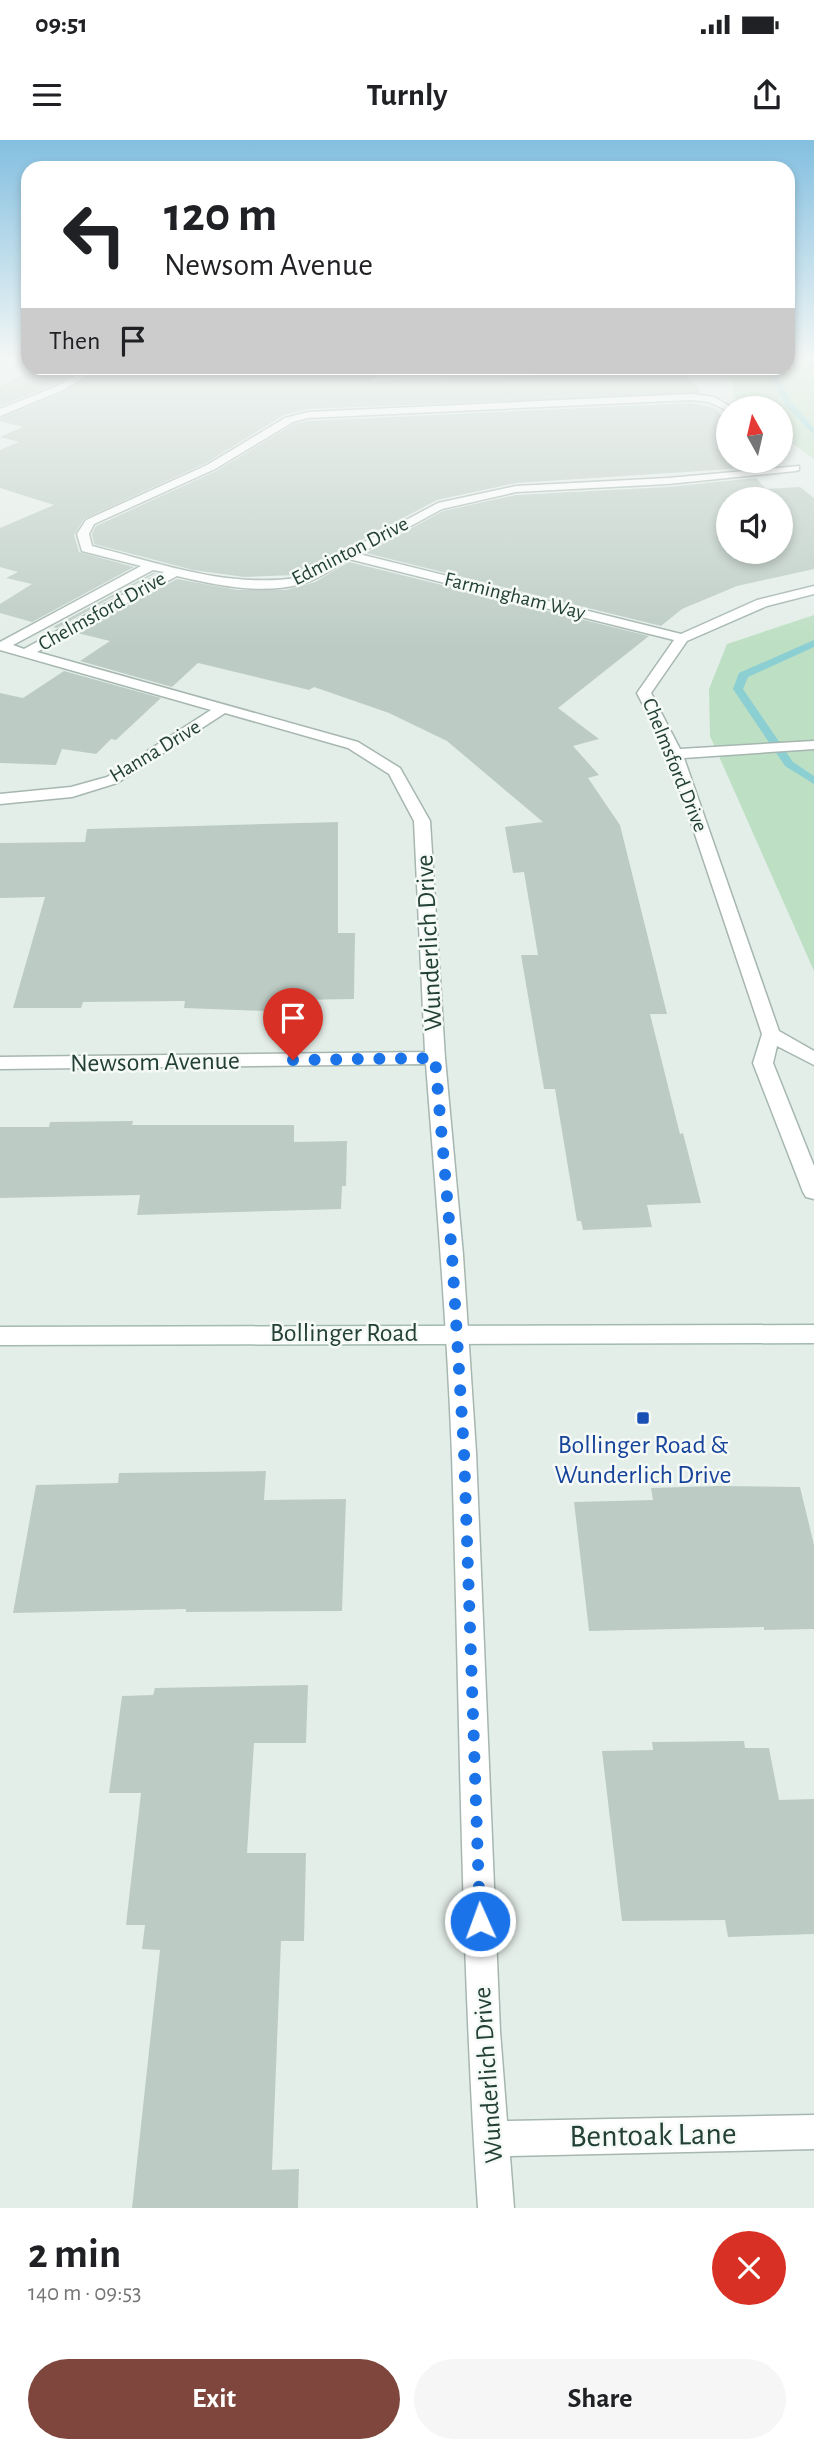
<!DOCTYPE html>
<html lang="en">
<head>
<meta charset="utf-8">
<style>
  :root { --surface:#fff; --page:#f6f6f6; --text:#202124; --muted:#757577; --accent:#7f463d }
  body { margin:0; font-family:"Alegreya Sans",sans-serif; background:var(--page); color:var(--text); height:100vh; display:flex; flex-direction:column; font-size:26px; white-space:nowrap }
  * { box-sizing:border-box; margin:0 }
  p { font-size:23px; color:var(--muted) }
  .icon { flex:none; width:38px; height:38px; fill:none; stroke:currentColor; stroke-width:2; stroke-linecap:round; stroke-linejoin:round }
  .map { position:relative; height:2068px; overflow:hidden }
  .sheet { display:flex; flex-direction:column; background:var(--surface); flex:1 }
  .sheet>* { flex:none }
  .guide { position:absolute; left:21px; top:21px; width:774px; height:214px; border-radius:21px; box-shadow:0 4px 10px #0003; background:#fff; color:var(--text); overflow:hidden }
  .needle { width:46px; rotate:352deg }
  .tools { position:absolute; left:716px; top:256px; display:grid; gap:14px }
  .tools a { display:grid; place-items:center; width:77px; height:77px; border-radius:50%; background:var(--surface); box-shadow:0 4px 10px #0003; font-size:35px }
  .pin { position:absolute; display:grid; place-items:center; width:60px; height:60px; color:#fff; margin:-72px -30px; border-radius:50% 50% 50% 0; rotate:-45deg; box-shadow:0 0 7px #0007 }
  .pin .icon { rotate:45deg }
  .me { position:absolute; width:77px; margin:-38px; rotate:358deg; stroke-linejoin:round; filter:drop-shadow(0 0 5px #0008) }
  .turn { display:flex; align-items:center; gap:24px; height:147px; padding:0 28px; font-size:32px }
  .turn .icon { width:91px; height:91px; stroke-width:2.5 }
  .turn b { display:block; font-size:49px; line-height:60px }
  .then { display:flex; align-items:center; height:66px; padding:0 28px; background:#0003; gap:14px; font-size:26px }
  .round { display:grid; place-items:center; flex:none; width:74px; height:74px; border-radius:37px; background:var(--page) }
  .head { display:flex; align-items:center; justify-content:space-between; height:119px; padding:0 28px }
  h1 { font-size:42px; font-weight:600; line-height:52px }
  .button { display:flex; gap:14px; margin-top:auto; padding:14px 28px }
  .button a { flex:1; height:80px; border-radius:42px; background:var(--accent); color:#fff; font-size:28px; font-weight:600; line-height:80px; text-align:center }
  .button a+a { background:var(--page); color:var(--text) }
  .status { display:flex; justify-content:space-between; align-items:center; height:49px; padding:0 35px; background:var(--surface); direction:ltr }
  .status svg { height:19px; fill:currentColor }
  header { display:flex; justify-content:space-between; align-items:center; height:91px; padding:0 28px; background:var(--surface); font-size:32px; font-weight:600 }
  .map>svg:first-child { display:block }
  .green { fill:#bddfc3 }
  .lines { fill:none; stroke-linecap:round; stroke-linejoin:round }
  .stream { fill:#8ccfd3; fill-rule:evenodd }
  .building { fill:#bcccc4; fill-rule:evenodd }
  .street-casing { stroke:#a6b6b0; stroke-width:3 }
  .secondary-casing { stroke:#a2baaf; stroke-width:3 }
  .street { fill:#fff; fill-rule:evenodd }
  .secondary { fill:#fff; fill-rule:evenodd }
  .route { stroke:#1a73e8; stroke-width:12; stroke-dasharray:0 21.6 }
  .transit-dot { fill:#1a4fb4; stroke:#f5faf7; stroke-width:2.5 }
  .labels { text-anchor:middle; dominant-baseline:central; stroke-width:5; stroke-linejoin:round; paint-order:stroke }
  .far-street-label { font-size:21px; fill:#234036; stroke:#f5faf7 }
  .street-label { font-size:26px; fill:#234036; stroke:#f5faf7 }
  .transit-label { font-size:26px; fill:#164399; stroke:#f5faf7 }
  .near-street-label { font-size:32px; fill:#234036; stroke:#f5faf7 }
</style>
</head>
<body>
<div class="status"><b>09:51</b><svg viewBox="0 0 49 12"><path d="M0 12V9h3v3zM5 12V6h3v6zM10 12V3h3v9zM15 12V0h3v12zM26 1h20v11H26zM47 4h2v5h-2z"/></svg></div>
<header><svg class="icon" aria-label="menu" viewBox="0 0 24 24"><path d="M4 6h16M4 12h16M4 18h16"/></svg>Turnly<svg class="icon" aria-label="share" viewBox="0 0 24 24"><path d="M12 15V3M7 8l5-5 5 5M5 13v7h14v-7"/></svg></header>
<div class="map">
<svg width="814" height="2068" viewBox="0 0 814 2068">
  <rect width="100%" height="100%" fill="#e4eee9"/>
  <!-- green -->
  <path class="green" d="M788,217H814V319L781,295L780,268H748L732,255L734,242L711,228H788Z
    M814,475V831L710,596L709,549L727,504Z"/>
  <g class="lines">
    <!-- stream -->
    <path class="stream" d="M766,228H773L792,263L814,288V295L786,266Z
      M814,500V507L748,537L743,549L793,622L814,636V644L785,626L733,549L739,533Z"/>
  </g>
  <!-- building -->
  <path class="building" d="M37,228H85L54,245L0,266V246Z
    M102,228H386L371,241L682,230L702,253L308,269L284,275L206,323L84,379L74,395L79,412L134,427L32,482L0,473V464L32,444L6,438L18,432L0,427V388L54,365L0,348V310L19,302L0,297L23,287L0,281V278L62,253Z
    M691,263L715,268L728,283V320H741L747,328L516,343L437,360L296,435L244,437L193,430L94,404L92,394L96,386L216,331L294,284L308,281Z
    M756,338L766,349L800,347L814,358V429L737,446L682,469L661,486L366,413L443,371L516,355L668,347ZM728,359H780V411H728Z
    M349,422L649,496L558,568L599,599L573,606L599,635L588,638L620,685L667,874H650L680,994L683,993L701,1063L647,1065L652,1087L583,1090L581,1081H577L555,949H544L521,815H538L524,732L513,733L505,687L543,682L447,601L389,573L314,547L309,550L198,523L172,547L80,521L110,501L77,493L177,439L238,450H286L315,442Z
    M153,433H156L57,488L53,487Z
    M64,531L161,558L116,600L111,599L96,614L62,609L56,625L0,623V553L23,558Z
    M338,682V793H355L354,859L293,860V872L184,868L185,861L83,862L81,868H13L45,757L0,758V703L85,702L87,689Z
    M133,981L132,985H294V1002L347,1001L346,1046H342L341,1069L137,1075L140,1055L0,1058V987H49L50,982Z
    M266,1331L264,1360L346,1359L342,1471L186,1472V1469L13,1473L36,1345L118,1343L119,1333Z
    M718,1346L800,1347L814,1405V1489L764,1490V1487L589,1491L574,1362L653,1360L651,1348Z
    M308,1545L306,1603H254L247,1713H306L304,1801H281L272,2030L299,2029L298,2068H132L160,1810L142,1809L145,1785H126L141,1653H109L122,1556L153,1555L155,1548Z
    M744,1601L745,1608H769L779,1660L814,1659V1794L728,1797L725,1780L622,1781L602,1611L653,1610L652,1602Z"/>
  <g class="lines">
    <defs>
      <path id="street" d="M89,228H100L61,251L0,276V269L55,247Z
        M691,254L714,257L733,268H728V271L709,262L691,260L308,278L293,282L215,329L94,384L89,394L92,406C159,423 225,448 297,438L438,363L516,346L668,338L799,326V330L795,331L668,344L516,352L442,369L359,414L681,494L757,460L814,446V454L767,466L687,501L651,553L680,609L814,601V609L684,618L779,891L814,911V925L777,906L773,923L814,1026V1059L806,1057L803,1052L753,923L762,894L668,614L637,553L674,500L349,419C335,427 318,440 301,444C261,455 216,445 177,436L37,512L358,602L400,628L430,681L445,918L463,1115L476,1312L500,1891L507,1981L814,1975V2009L510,2016L514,2068H478C461,1817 460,1566 452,1315C447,1184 436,1054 426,924L0,929V917L425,912L414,681L389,634L348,608L225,573L117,643L72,657L0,664V654L71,647L107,637L211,570L0,510V502L141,426L82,411L77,394L86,380L207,325L285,278L308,272ZM153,430L164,432L24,509L13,505Z"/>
      <path id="secondary" d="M814,1185V1203L0,1205V1187Z"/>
    </defs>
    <!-- street casing -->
    <use href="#street" class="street-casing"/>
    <!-- secondary casing -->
    <use href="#secondary" class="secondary-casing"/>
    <!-- street -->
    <use href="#street" class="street"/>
    <!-- secondary -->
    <use href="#secondary" class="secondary"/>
  </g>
  <!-- sky -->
  <linearGradient id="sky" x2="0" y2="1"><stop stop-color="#83bfe0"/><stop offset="0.43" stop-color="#f3f7f5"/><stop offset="1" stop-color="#f3f7f5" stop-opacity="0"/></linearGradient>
  <rect width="814" height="507" fill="url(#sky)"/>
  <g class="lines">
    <!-- route -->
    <path class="route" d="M293,920L435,918L452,1115L464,1312L480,1781"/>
  </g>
  <!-- markers -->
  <rect class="transit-dot" x="636" y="1271" width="14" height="14" rx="3.5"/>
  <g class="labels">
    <!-- far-street labels -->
    <g class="far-street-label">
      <text transform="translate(350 411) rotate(-27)">Edminton Drive</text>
      <text transform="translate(515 456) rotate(14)">Farmingham Way</text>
      <text transform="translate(102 471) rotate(-29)">Chelmsford Drive</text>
      <text transform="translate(155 611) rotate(-31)">Hanna Drive</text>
      <text transform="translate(675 625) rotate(68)">Chelmsford Drive</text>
    </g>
    <!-- street labels -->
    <g class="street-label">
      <text transform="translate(429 803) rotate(-93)">Wunderlich Drive</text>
      <text transform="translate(155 922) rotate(-1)">Newsom Avenue</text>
      <text x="344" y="1193">Bollinger Road</text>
      <text transform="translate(488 1935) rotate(-94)">Wunderlich Drive</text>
    </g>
    <!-- transit labels -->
    <g class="transit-label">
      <text x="643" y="1305">Bollinger Road &amp;<tspan x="643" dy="30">Wunderlich Drive</tspan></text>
    </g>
    <!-- near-street labels -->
    <g class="near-street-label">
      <text transform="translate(653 1995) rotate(-1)">Bentoak Lane</text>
    </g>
  </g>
</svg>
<div class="tools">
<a><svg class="needle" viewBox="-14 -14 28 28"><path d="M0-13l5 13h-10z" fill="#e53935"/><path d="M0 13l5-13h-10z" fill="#757577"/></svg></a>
<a><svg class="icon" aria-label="sound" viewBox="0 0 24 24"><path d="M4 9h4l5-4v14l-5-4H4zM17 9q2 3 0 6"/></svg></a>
</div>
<div class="pin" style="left:293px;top:920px;background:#d93025"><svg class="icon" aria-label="arrive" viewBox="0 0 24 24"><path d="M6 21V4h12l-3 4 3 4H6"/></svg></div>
<svg class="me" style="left:480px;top:1781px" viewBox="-20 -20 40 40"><circle r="17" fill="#1a73e8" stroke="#fff" stroke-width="3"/><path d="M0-11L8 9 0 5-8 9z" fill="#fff"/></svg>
<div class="guide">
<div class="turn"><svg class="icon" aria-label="left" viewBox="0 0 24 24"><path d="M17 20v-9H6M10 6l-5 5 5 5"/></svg><div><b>120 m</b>Newsom Avenue</div></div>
<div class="then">Then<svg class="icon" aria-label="arrive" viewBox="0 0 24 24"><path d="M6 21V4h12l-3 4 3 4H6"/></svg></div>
</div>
</div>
<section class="sheet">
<div class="head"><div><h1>2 min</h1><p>140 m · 09:53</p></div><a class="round" style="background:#d93025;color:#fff"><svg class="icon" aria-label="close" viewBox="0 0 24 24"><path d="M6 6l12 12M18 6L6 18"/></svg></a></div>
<div class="button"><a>Exit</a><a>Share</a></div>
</section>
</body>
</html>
